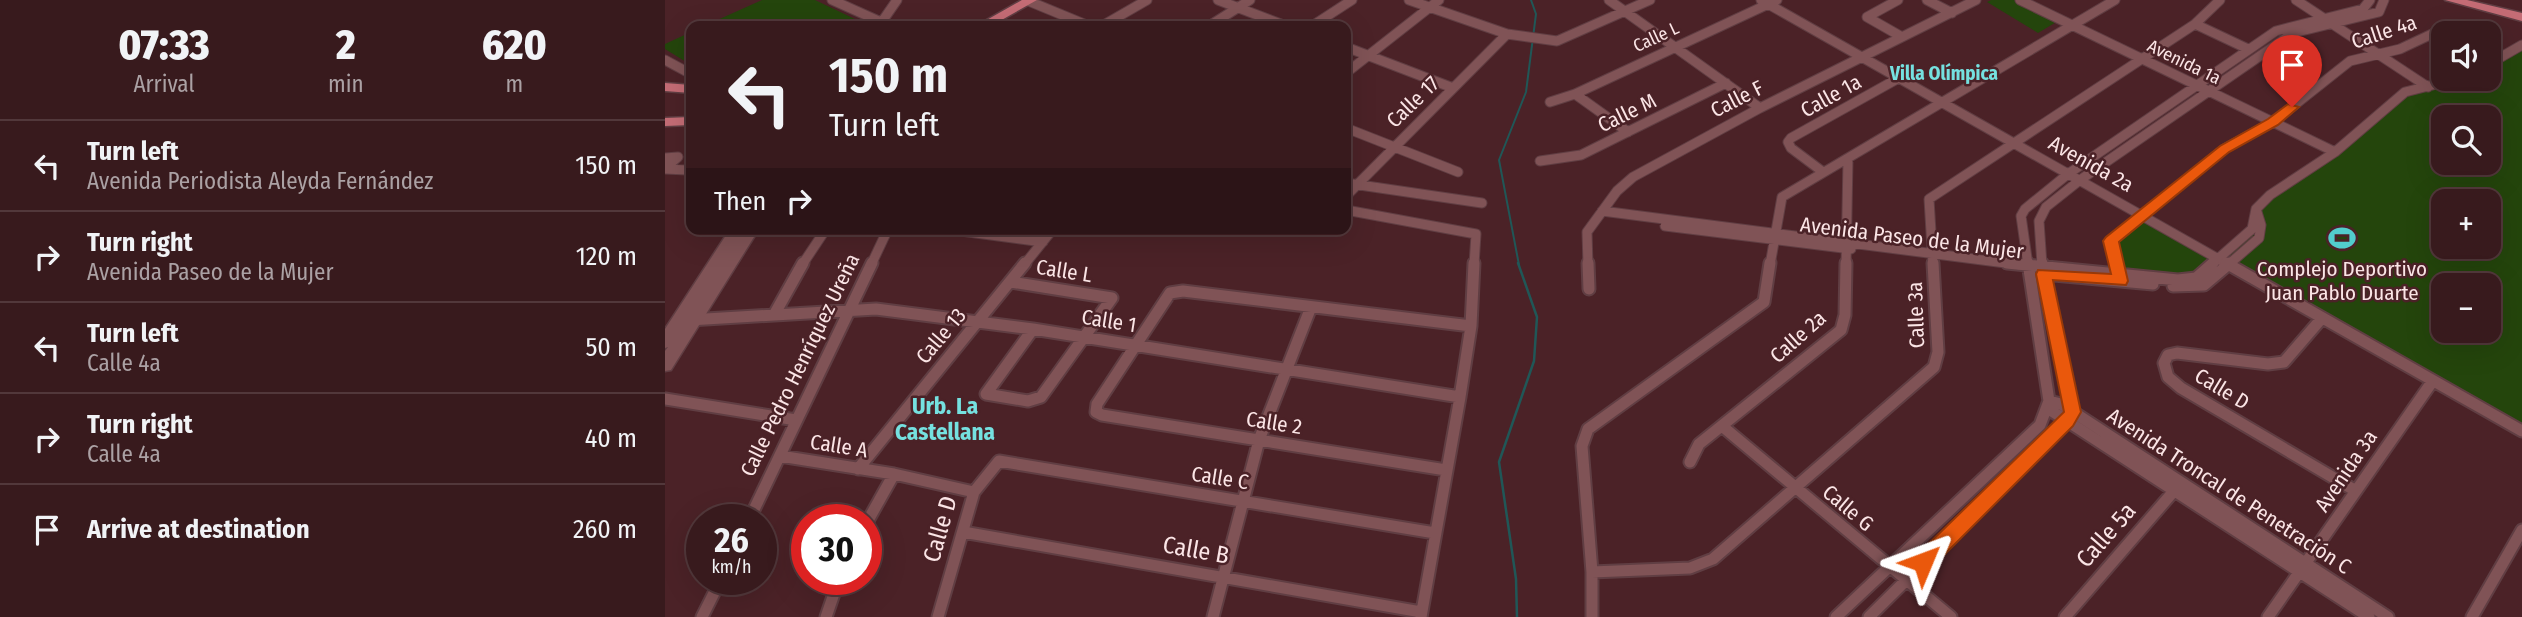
<!DOCTYPE html>
<html lang="en">
<head>
<meta charset="utf-8">
<style>
  :root { --surface:#381a1d; --page:#3f2326; --text:#f1f3f6; --muted:#aba1a4; --line:#52383b }
  body { margin:0; font-family:"Fira Sans Condensed",sans-serif; background:var(--page); color:var(--text); height:100vh; display:flex; flex-direction:column; font-size:26px; white-space:nowrap }
  * { box-sizing:border-box; margin:0 }
  p { font-size:23px; color:var(--muted) }
  .icon { flex:none; width:38px; height:38px; fill:none; stroke:currentColor; stroke-width:2; stroke-linecap:round; stroke-linejoin:round }
  .map { position:relative; flex:1; overflow:hidden }
  .side { display:flex; flex-direction:column; background:var(--surface); width:665px }
  .side>* { flex:none }
  .top-card { position:absolute; left:21px; top:21px; width:665px; height:214px; border-radius:14px; box-shadow:0 7px 28px #0002,0 0 0 2px var(--line); background:#381a1d; color:var(--text); overflow:hidden }
  .controls { position:absolute; left:1766px; top:21px; display:grid; gap:14px }
  .controls a { display:grid; place-items:center; width:70px; height:70px; border-radius:14px; background:var(--surface); box-shadow:0 7px 28px #0002,0 0 0 2px var(--line); font-size:35px }
  .speed { position:absolute; left:21px; top:504px; display:flex; gap:14px; font-size:35px; font-weight:700; text-align:center }
  .speed>* { display:grid; place-content:center; width:91px; height:91px; border-radius:50%; background:var(--surface); box-shadow:0 7px 28px #0002,0 0 0 2px var(--line); line-height:1 }
  .speed small { font-size:18px; font-weight:400 }
  .speed .limit { border:10px solid #d22; background:#fff; color:#111 }
  .pin { position:absolute; display:grid; place-items:center; width:60px; height:60px; color:#fff; margin:-72px -30px; border-radius:50% 50% 50% 0; rotate:-45deg; box-shadow:0 0 7px #0007 }
  .pin .icon { rotate:45deg }
  .me { position:absolute; width:77px; margin:-38px; rotate:46deg; stroke-linejoin:round; filter:drop-shadow(0 0 5px #0008) }
  .turn { display:flex; align-items:center; gap:24px; height:147px; padding:0 28px; font-size:32px }
  .turn .icon { width:91px; height:91px; stroke-width:2.5 }
  .turn b { display:block; font-size:49px; line-height:60px }
  .then { display:flex; align-items:center; height:66px; padding:0 28px; background:#0003; gap:14px; font-size:26px }
  .eta { display:flex; justify-content:space-evenly; align-items:center; height:119px; text-align:center }
  .eta b { font-size:42px; font-weight:800; line-height:49px }
  ul { padding:0; list-style:none }
  li { display:flex; align-items:center; gap:21px; height:91px; padding:0 28px; border-top:2px solid var(--line) }
  li div { flex:1 }
  li b { display:block; font-size:26px }
  li em { font-style:normal }
  main { display:flex; flex:1; min-height:0 }
  .map>svg:first-child { display:block }
  .green { fill:#24450c; fill-rule:evenodd }
  .lines { fill:none; stroke-linecap:round; stroke-linejoin:round }
  .stream-far1 { stroke:#205757; stroke-width:2 }
  .stream { stroke:#205757; stroke-width:2.5 }
  .street-far1-casing { stroke:#603e43; stroke-width:11 }
  .street-casing { stroke:#603e43; stroke-width:15 }
  .secondary-casing { stroke:#603e43; stroke-width:3 }
  .primary-casing { stroke:#603e43; stroke-width:3 }
  .street-far1 { stroke:#805356; stroke-width:9 }
  .street { stroke:#805356; stroke-width:11 }
  .secondary { fill:#805356; fill-rule:evenodd }
  .primary { fill:#c46c75; fill-rule:evenodd }
  .route { fill:#ea580c; stroke:#983908; stroke-width:2 }
  .labels { text-anchor:middle; dominant-baseline:central; stroke-width:5; stroke-linejoin:round; paint-order:stroke }
  .far-street-label { font-size:18px; fill:#fbe5e6; stroke:#4b2227 }
  .far-neighbourhood-label { font-size:19px; font-weight:bold; fill:#75e1e0; stroke:#4b2227 }
  .street-label { font-size:21px; fill:#fbe5e6; stroke:#4b2227 }
  .poi-label { font-size:21px; fill:#fbe5e6; stroke:#4b2227 }
  .neighbourhood-label { font-size:23px; font-weight:bold; fill:#75e1e0; stroke:#4b2227 }
  .near-street-label { font-size:24px; fill:#fbe5e6; stroke:#4b2227 }
</style>
</head>
<body>
<main>
<section class="side">
<div class="eta">
<div><b>07:33</b><p>Arrival</p></div>
<div><b>2</b><p>min</p></div>
<div><b>620</b><p>m</p></div>
</div>
<ul>
<li><svg class="icon" aria-label="left" viewBox="0 0 24 24"><path d="M17 20v-9H6M10 6l-5 5 5 5"/></svg><div><b>Turn left</b><p>Avenida Periodista Aleyda Fernández</p></div><em>150 m</em></li>
<li><svg class="icon" aria-label="right" viewBox="0 0 24 24"><path d="M7 20v-9h11M14 6l5 5-5 5"/></svg><div><b>Turn right</b><p>Avenida Paseo de la Mujer</p></div><em>120 m</em></li>
<li><svg class="icon" aria-label="left" viewBox="0 0 24 24"><path d="M17 20v-9H6M10 6l-5 5 5 5"/></svg><div><b>Turn left</b><p>Calle 4a</p></div><em>50 m</em></li>
<li><svg class="icon" aria-label="right" viewBox="0 0 24 24"><path d="M7 20v-9h11M14 6l5 5-5 5"/></svg><div><b>Turn right</b><p>Calle 4a</p></div><em>40 m</em></li>
<li><svg class="icon" aria-label="arrive" viewBox="0 0 24 24"><path d="M6 21V4h12l-3 4 3 4H6"/></svg><div><b>Arrive at destination</b></div><em>260 m</em></li>
</ul>
</section>
<div class="map">
<svg width="1857" height="617" viewBox="0 0 1857 617">
  <rect width="100%" height="100%" fill="#4b2227"/>
  <!-- green -->
  <path class="green" d="M97,0H150L192,20L175,26H39Z
    M1326,0H1349L1393,21L1373,33L1322,2Z
    M26,32V65L0,49V44Z
    M1857,44V430L1553,258L1587,230L1591,209L1650,167L1740,92L1791,79H1824V64ZM1778,117H1824V163H1778ZM1778,201H1824V247H1778ZM1778,285H1824V331H1778Z
    M1480,221L1545,258L1523,275L1457,269L1454,241Z"/>
  <g class="lines">
    <!-- stream-far1 -->
    <path class="stream-far1" d="M854,265L834,160L861,92L871,14L866,0"/>
    <!-- stream -->
    <path class="stream" d="M852,617L851,579L834,462L869,361L872,317L853,263"/>
    <defs>
      <path id="street-far1" d="M167,0L225,26
        M361,0L424,26
        M553,0L621,26
        M744,0L842,34L892,41L985,0
        M944,0L1095,108
        M1096,0L1564,265
        M1233,0L1202,17L1237,37
        M1262,0L1287,13
        M1355,0L1670,152
        M1631,0L1763,87
        M1530,24L1583,49
        M214,26L232,0
        M437,26L482,0
        M544,26L585,0
        M647,26L687,0
        M681,47L788,88
        M0,60L26,74
        M1824,64L1857,45
        M681,73L774,0
        M910,94L963,132
        M885,102L910,94L1112,0
        M681,128L793,172
        M0,158L13,157L0,168
        M875,161L916,155L1061,83
        M0,169L22,170
        M1158,172L1126,148L1123,142L1126,138L1232,79
        M681,183L817,203
        M681,196L842,34
        M681,210L811,234L809,265
        M937,211L1356,265
        M1000,226L1186,249
        M281,229L378,242
        M479,229H494
        M137,265L161,229
        M206,265L223,229
        M359,265L388,229
        M923,265L922,232L952,191L968,177L1095,108L1311,0
        M1105,265L1117,197L1450,0
        M1181,265L1183,159
        M1268,265L1264,199L1530,24L1555,0
        M1363,265L1356,216L1360,209L1403,174L1611,31L1698,9L1705,0
        M1377,265L1374,221L1381,207L1415,180L1628,33L1714,12L1719,0
        M1452,265L1446,241L1559,149L1608,122L1685,61L1735,49L1769,33
        M1546,265L1587,229L1591,209L1605,195L1670,152L1740,92L1791,79
        M1563,265L1594,238L1596,225L1592,212"/>
      <path id="street" d="M923,263L924,289
        M1342,263L1513,280L1531,278L1548,263
        M1451,263L1455,278
        M1561,263L1857,431
        M1389,275L1488,284
        M346,282L447,298L376,397L363,401L321,394L368,329
        M1508,286L1539,285L1565,263
        M109,315L138,263
        M1657,318L1619,362L1603,364L1512,353L1503,355L1499,363L1503,377L1516,388L1691,491
        M24,320L211,309L368,329L795,397L806,326L809,263
        M0,399L131,420
        M1384,401L1396,404L1723,617
        M1382,408L1704,617
        M1057,426L1286,617
        M115,456L229,474L309,492
        M1025,462L1034,444L1176,330L1180,315L1181,263
        M193,469L360,263
        M781,470L437,415L431,412L432,404L505,293L518,291L806,326
        M84,520L207,263
        M201,524L229,474
        M298,532L756,612
        M927,572L1025,568L1048,559L1269,367L1273,352L1268,263
        M37,617L56,579
        M161,617L174,579
        M273,617L309,492L334,461L770,533
        M548,617L594,440L646,307
        M756,617L795,397
        M927,617V572L917,446L923,429L1099,302L1105,263
        M1171,617L1375,425L1384,401L1363,263
        M1204,617L1402,421L1407,412L1377,263
        M1400,617L1515,484
        M1603,617L1767,382
        M1807,617L1857,530"/>
      <path id="secondary" d="M65,229H94L6,370L0,371V351L3,347L0,348V329Z"/>
      <path id="primary" d="M357,0H372L326,26H311Z
        M1780,0H1802L1857,13V21Z
        M0,83L26,85V93L0,91Z
        M26,117V125L0,126V118Z"/>
    </defs>
    <!-- street-far1 casing -->
    <use href="#street-far1" class="street-far1-casing"/>
    <!-- street casing -->
    <use href="#street" class="street-casing"/>
    <!-- secondary casing -->
    <use href="#secondary" class="secondary-casing"/>
    <!-- primary casing -->
    <use href="#primary" class="primary-casing"/>
    <!-- street-far1 -->
    <use href="#street-far1" class="street-far1"/>
    <!-- street -->
    <use href="#street" class="street"/>
    <!-- secondary -->
    <use href="#secondary" class="secondary"/>
    <!-- primary -->
    <use href="#primary" class="primary"/>
  </g>
  <!-- route -->
  <path class="route" d="M1623,104L1634,107L1613,125L1564,152L1454,242L1463,281L1461,285L1388,280L1416,412L1408,426L1265,569L1258,571L1251,569L1249,562L1251,556L1399,412L1371,274L1373,270L1446,274L1438,241L1441,237L1555,146L1603,119Z"/>
  <!-- icons -->
  <defs>
    <symbol id="stadium-bare" viewBox="-9 -9 18 18"><path d="M0-5a6.5 5 0 1 0 0 10a6.5 5 0 1 0 0-10ZM-3.5-1.8h7v3.6h-7Z" fill="#52cdcc" stroke="#4b2227" stroke-width="2.5" paint-order="stroke"/></symbol>
  </defs>
  <g fill-rule="evenodd">
    <use href="#stadium-bare" x="1658" y="219" width="38" height="38"/>
  </g>
  <g class="labels">
    <!-- far-street labels -->
    <g class="far-street-label">
      <text transform="translate(991 37) rotate(-25)">Calle L</text>
      <text transform="translate(1519 62) rotate(26)">Avenida 1a</text>
    </g>
    <!-- far-neighbourhood labels -->
    <g class="far-neighbourhood-label">
      <text x="1279" y="73">Villa Olímpica</text>
    </g>
    <!-- street labels -->
    <g class="street-label">
      <text transform="translate(1719 32) rotate(-18)">Calle 4a</text>
      <text transform="translate(1166 96) rotate(-29)">Calle 1a</text>
      <text transform="translate(1072 99) rotate(-27)">Calle F</text>
      <text transform="translate(748 102) rotate(-44)">Calle 17</text>
      <text transform="translate(962 113) rotate(-26)">Calle M</text>
      <text transform="translate(1426 164) rotate(29)">Avenida 2a</text>
      <text transform="translate(1247 238) rotate(7)">Avenida Paseo de la Mujer</text>
      <text transform="translate(399 271) rotate(9)">Calle L</text>
      <text transform="translate(1251 315) rotate(-92)">Calle 3a</text>
      <text transform="translate(444 321) rotate(9)">Calle 1</text>
      <text transform="translate(276 336) rotate(-50)">Calle 13</text>
      <text transform="translate(1133 337) rotate(-42)">Calle 2a</text>
      <text transform="translate(135 365) rotate(-64)">Calle Pedro Henríquez Ureña</text>
      <text transform="translate(1557 389) rotate(31)">Calle D</text>
      <text transform="translate(609 423) rotate(9)">Calle 2</text>
      <text transform="translate(174 446) rotate(9)">Calle A</text>
      <text transform="translate(1681 471) rotate(-56)">Avenida 3a</text>
      <text transform="translate(555 478) rotate(9)">Calle C</text>
      <text transform="translate(1564 491) rotate(33)">Avenida Troncal de Penetración C</text>
      <text transform="translate(1183 508) rotate(40)">Calle G</text>
    </g>
    <!-- poi labels -->
    <g class="poi-label">
      <text x="1677" y="269">Complejo Deportivo<tspan x="1677" dy="24">Juan Pablo Duarte</tspan></text>
    </g>
    <!-- neighbourhood labels -->
    <g class="neighbourhood-label">
      <text x="280" y="406">Urb. La<tspan x="280" dy="26">Castellana</tspan></text>
    </g>
    <!-- near-street labels -->
    <g class="near-street-label">
      <text transform="translate(275 529) rotate(-74)">Calle D</text>
      <text transform="translate(1441 535) rotate(-49)">Calle 5a</text>
      <text transform="translate(531 550) rotate(10)">Calle B</text>
    </g>
  </g>
</svg>
<div class="controls">
<a><svg class="icon" aria-label="sound" viewBox="0 0 24 24"><path d="M4 9h4l5-4v14l-5-4H4zM17 9q2 3 0 6"/></svg></a>
<a><svg class="icon" aria-label="search" viewBox="0 0 24 24"><circle cx="10" cy="10" r="6"/><path d="M15 15l6 6"/></svg></a>
<a>+</a>
<a>−</a>
</div>
<div class="speed"><div>26<small>km/h</small></div><div class="limit">30</div></div>
<div class="pin" style="left:1627px;top:107px;background:#d93025"><svg class="icon" aria-label="arrive" viewBox="0 0 24 24"><path d="M6 21V4h12l-3 4 3 4H6"/></svg></div>
<svg class="me" style="left:1258px;top:562px" viewBox="-20 -20 40 40"><path d="M0-17L14 15 0 8-14 15z" fill="#ea580c" stroke="#fff" stroke-width="4"/></svg>
<div class="top-card">
<div class="turn"><svg class="icon" aria-label="left" viewBox="0 0 24 24"><path d="M17 20v-9H6M10 6l-5 5 5 5"/></svg><div><b>150 m</b>Turn left</div></div>
<div class="then">Then<svg class="icon" aria-label="right" viewBox="0 0 24 24"><path d="M7 20v-9h11M14 6l5 5-5 5"/></svg></div>
</div>
</div>
</main>
</body>
</html>
